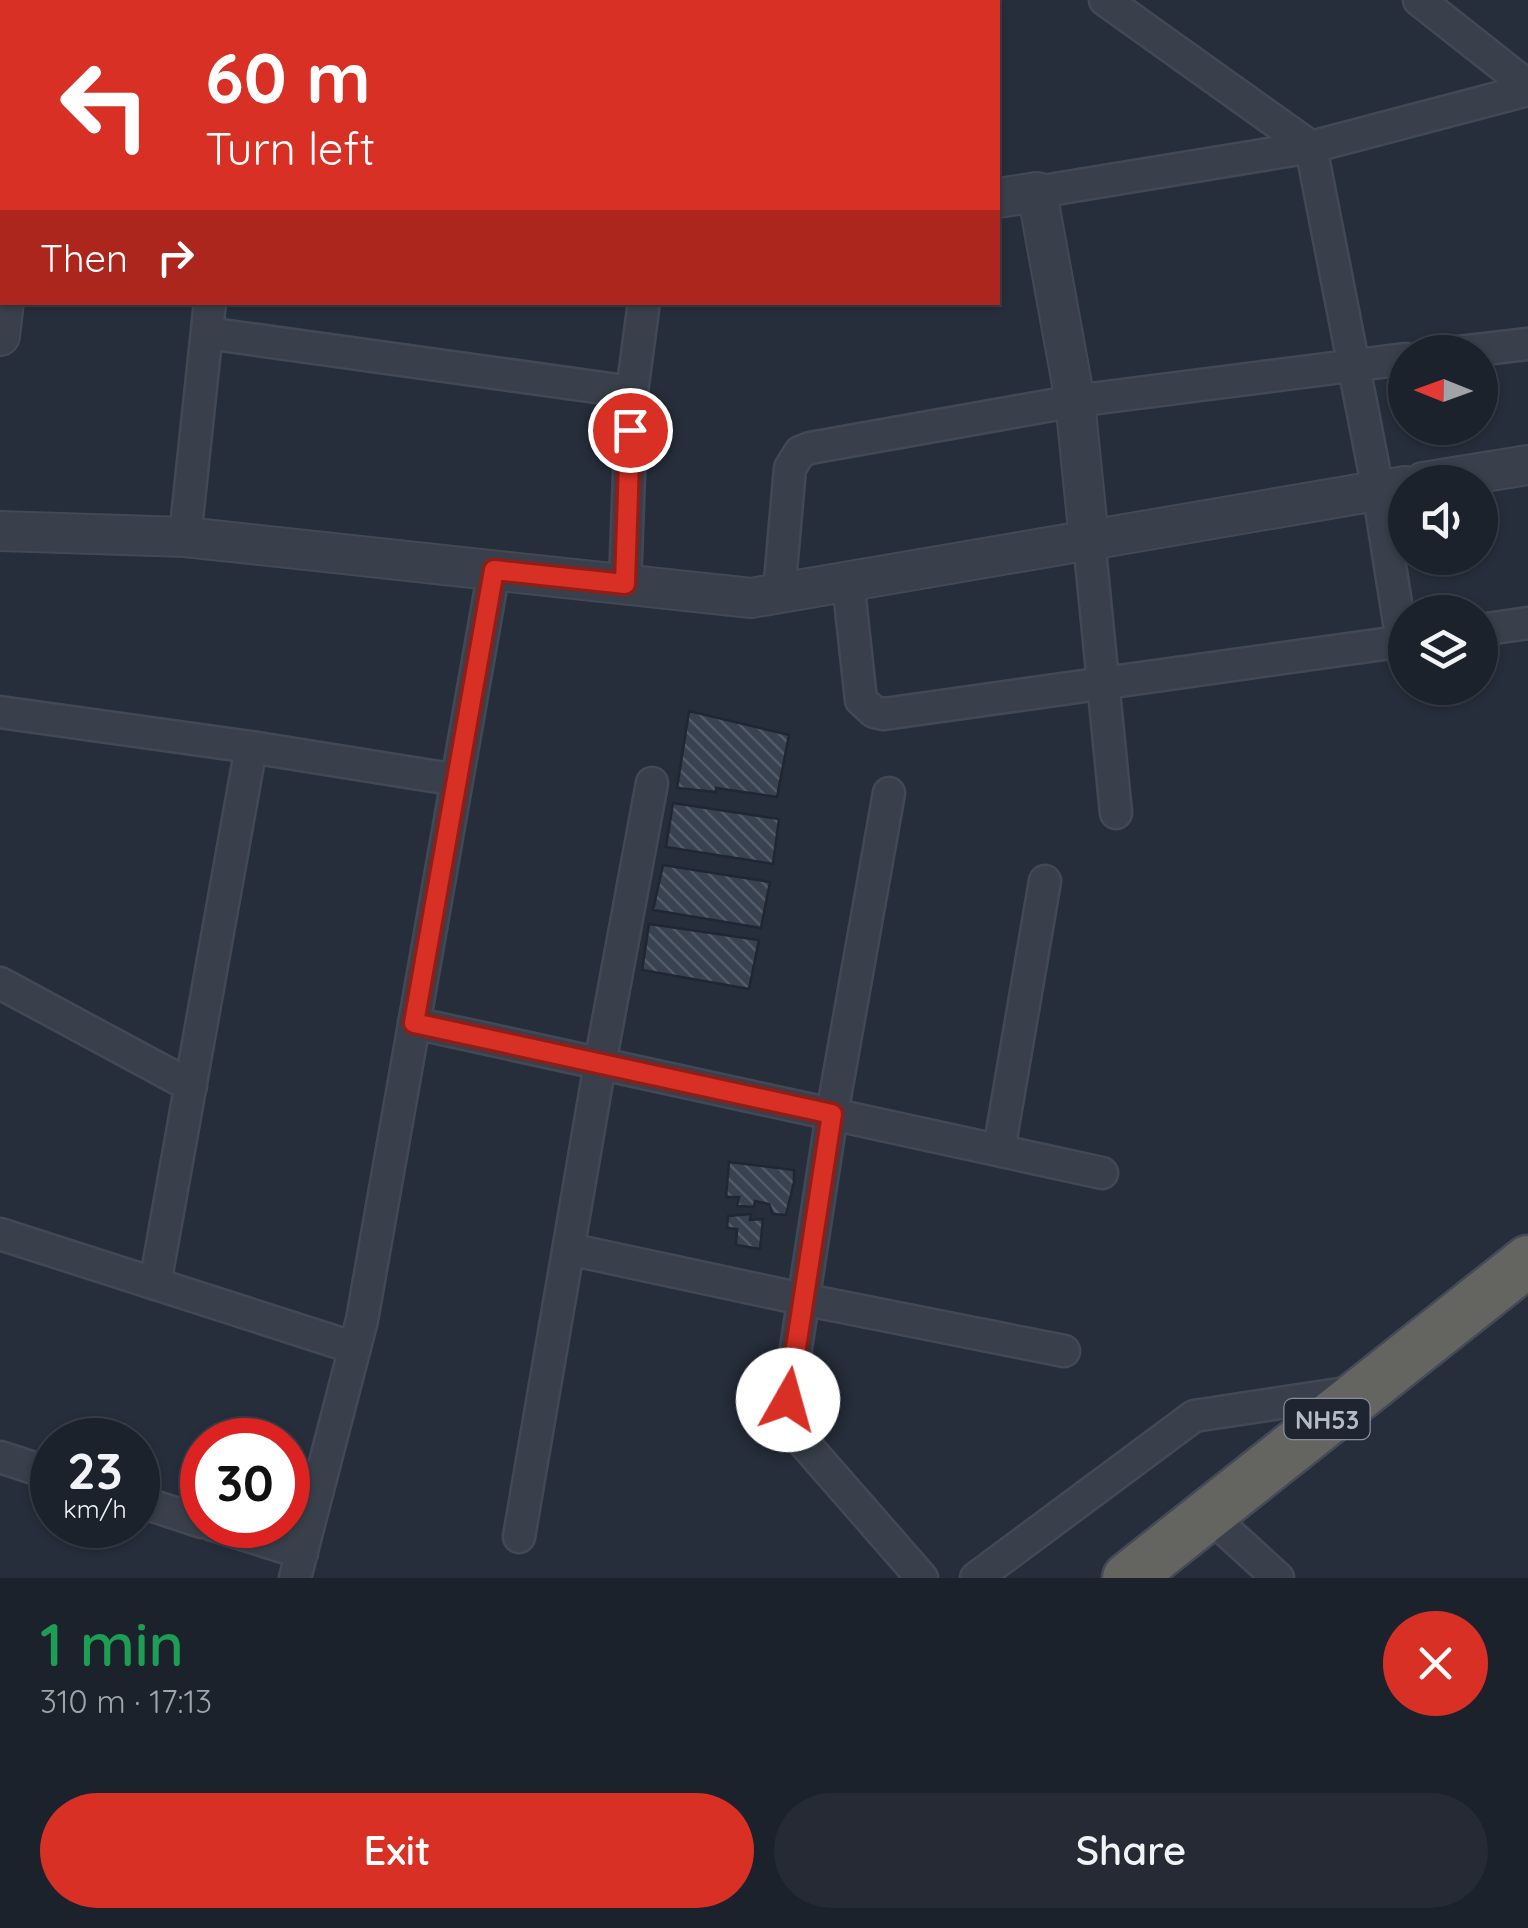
<!DOCTYPE html>
<html lang="en">
<head>
<meta charset="utf-8">
<style>
  :root { --surface:#1c222c; --page:#252a34; --text:#f1f3f6; --muted:#a0a4a9; --line:#3a3f48; --accent:#d93025 }
  body { margin:0; font-family:Quicksand,sans-serif; background:var(--page); color:var(--text); height:100vh; display:flex; flex-direction:column; font-size:38px; white-space:nowrap }
  * { box-sizing:border-box; margin:0 }
  p { font-size:32px; color:var(--muted) }
  .icon { flex:none; width:55px; height:55px; fill:none; stroke:currentColor; stroke-width:2; stroke-linecap:round; stroke-linejoin:round }
  .map { position:relative; height:1578px; overflow:hidden }
  .side { display:flex; flex-direction:column; background:var(--surface); flex:1 }
  .side>* { flex:none }
  .top-card { position:absolute; left:0px; top:0px; width:1000px; height:305px; box-shadow:0 2px 8px #0004,0 0 0 2px var(--line); background:#d93025; color:#fff; overflow:hidden }
  .needle { width:65px; rotate:271deg }
  .fabs { position:absolute; left:1388px; top:335px; display:grid; gap:20px }
  .fabs a { display:grid; place-items:center; width:110px; height:110px; border-radius:50%; background:var(--surface); box-shadow:0 2px 8px #0004,0 0 0 2px var(--line); font-size:50px }
  .speed { position:absolute; left:30px; top:1418px; display:flex; gap:20px; font-size:50px; font-weight:700; text-align:center }
  .speed>* { display:grid; place-content:center; width:130px; height:130px; border-radius:50%; background:var(--surface); box-shadow:0 2px 8px #0004,0 0 0 2px var(--line); line-height:1 }
  .speed small { font-size:25px; font-weight:400 }
  .speed .limit { border:15px solid #d22; background:#fff; color:#111 }
  .pin { position:absolute; display:grid; place-items:center; width:85px; height:85px; color:#fff; margin:-42px; border:5px solid #fff; border-radius:50%; box-shadow:0 2px 10px #0007 }
  .me { position:absolute; width:110px; margin:-55px; rotate:7deg; stroke-linejoin:round; filter:drop-shadow(0 0 8px #0008) }
  .turn { display:flex; align-items:center; gap:35px; height:210px; padding:0 40px; font-size:45px }
  .turn .icon { width:130px; height:130px; stroke-width:2.5 }
  .turn b { display:block; font-size:70px; line-height:85px }
  .then { display:flex; align-items:center; height:95px; padding:0 40px; background:#0003; gap:20px; font-size:38px }
  .round { display:grid; place-items:center; flex:none; width:105px; height:105px; border-radius:52px; background:var(--page) }
  .head { display:flex; align-items:center; justify-content:space-between; height:170px; padding:0 40px }
  h1 { font-size:60px; font-weight:600; line-height:75px; color:#1e9e55 }
  .action { display:flex; gap:20px; margin-top:auto; padding:20px 40px }
  .action a { flex:1; height:115px; border-radius:60px; background:var(--accent); color:#fff; font-size:40px; font-weight:600; line-height:115px; text-align:center }
  .action a+a { background:var(--page); color:var(--text) }
  .map>svg:first-child { display:block }
  .building { fill:url(#building-back-hatch); stroke:#202732; stroke-width:2.5 }
  .lines { fill:none; stroke-linecap:round; stroke-linejoin:round }
  .minor-casing { stroke:#424954; stroke-width:35 }
  .tertiary-casing { stroke:#424954; stroke-width:42 }
  .trunk-casing { stroke:#444b56; stroke-width:55 }
  .minor { stroke:#39404b; stroke-width:30 }
  .tertiary { stroke:#39404b; stroke-width:38 }
  .trunk { stroke:#646461; stroke-width:50 }
  .route-casing { stroke:#8d1f18; stroke-width:25 }
  .route { stroke:#d93025; stroke-width:18 }
  .labels { text-anchor:middle; dominant-baseline:central; stroke-width:10; stroke-linejoin:round; paint-order:stroke }
  .shield { fill:#1e2530; stroke:#888e99; stroke-width:2.5 }
  .shield-label { font-size:25px; font-weight:bold; fill:#b5bbc6 }
</style>
</head>
<body>
<div class="map">
<svg width="1528" height="1578" viewBox="0 0 1528 1578">
  <defs>
    <pattern id="building-back-hatch" width="6" height="6" patternUnits="userSpaceOnUse" patternTransform="scale(2.5)"><rect width="6" height="6" fill="#384250"/><path d="M-1 5l2 2M0 0l6 6M5-1l2 2" fill="none" stroke="#535b68"/></pattern>
  </defs>
  <rect width="100%" height="100%" fill="#262e3b"/>
  <!-- building -->
  <path class="building" d="M689,711L789,735L777,797L716,788V792L677,788Z
    M673,803L779,819L773,864L666,847Z
    M663,865L770,882L761,928L653,910Z
    M649,924L759,940L749,989L642,970Z
    M729,1162L794,1170V1182L786,1215L773,1214L769,1204L755,1201L754,1207L737,1206L739,1197H726Z
    M751,1214L750,1220L763,1219L760,1249L736,1245L737,1229L727,1228L728,1216Z"/>
  <g class="lines">
    <defs>
      <path id="minor" d="M1105,0L1311,147L1378,490L1402,641
        M1419,0L1528,86
        M243,2V0
        M0,113H2
        M1037,192L1311,147L1528,90
        M207,333L632,392
        M1459,352L1528,344
        M185,537L210,302
        M1089,540L1116,813
        M848,581L861,700L874,712L884,714L1405,641
        M625,584L632,392L644,302
        M779,593L790,468L800,452L810,448L1075,401L1405,359
        M1480,630L1528,623
        M0,712L251,747L457,780
        M889,793L832,1114L788,1400L796,1429L805,1444L922,1578
        M0,983L191,1086
        M414,1023L1102,1173
        M999,1150L1045,881
        M0,1234L355,1348
        M569,1249L802,1299L1064,1351
        M155,1284L251,747
        M0,1457L52,1474
        M138,1501L202,1522
        M1208,1514L1278,1578
        M213,1525L302,1553
        M519,1537L600,1064L652,783
        M295,1578L362,1320L494,570
        M976,1578L1194,1416L1353,1392"/>
      <path id="tertiary" d="M36,2L37,0
        M870,2V0
        M998,198L1037,192L1075,401L1089,540
        M0,336L4,302
        M1423,482L1528,465
        M0,531L185,537L751,598L1405,486"/>
      <path id="trunk" d="M1128,1578L1528,1261"/>
    </defs>
    <!-- minor casing -->
    <use href="#minor" class="minor-casing"/>
    <!-- tertiary casing -->
    <use href="#tertiary" class="tertiary-casing"/>
    <!-- trunk casing -->
    <use href="#trunk" class="trunk-casing"/>
    <!-- minor -->
    <use href="#minor" class="minor"/>
    <!-- tertiary -->
    <use href="#tertiary" class="tertiary"/>
    <!-- trunk -->
    <use href="#trunk" class="trunk"/>
  </g>
  <g class="lines">
    <defs>
      <path id="route" d="M630,430L625,584L494,570L414,1023L832,1114L788,1400"/>
    </defs>
    <!-- route casing -->
    <use href="#route" class="route-casing"/>
    <!-- route -->
    <use href="#route" class="route"/>
  </g>
  <g class="labels">
    <!-- shield labels -->
    <rect class="shield" x="1284.5" y="1399" width="85" height="40" rx="8"/>
    <g class="shield-label">
      <text x="1327" y="1419">NH53</text>
    </g>
  </g>
</svg>
<div class="fabs">
<a><svg class="needle" viewBox="-14 -14 28 28"><path d="M0-13l5 13h-10z" fill="#e53935"/><path d="M0 13l5-13h-10z" fill="#a0a4a9"/></svg></a>
<a><svg class="icon" aria-label="sound" viewBox="0 0 24 24"><path d="M4 9h4l5-4v14l-5-4H4zM17 9q2 3 0 6"/></svg></a>
<a><svg class="icon" aria-label="layers" viewBox="0 0 24 24"><path d="M12 4l9 5-9 5-9-5zM3 14l9 5 9-5"/></svg></a>
</div>
<div class="speed"><div>23<small>km/h</small></div><div class="limit">30</div></div>
<div class="pin" style="left:630px;top:430px;background:#d93025"><svg class="icon" aria-label="arrive" viewBox="0 0 24 24"><path d="M6 21V4h12l-3 4 3 4H6"/></svg></div>
<svg class="me" style="left:788px;top:1400px" viewBox="-20 -20 40 40"><circle r="19" fill="#fff"/><path d="M0-13L10 11 0 6-10 11z" fill="#d93025"/></svg>
<div class="top-card">
<div class="turn"><svg class="icon" aria-label="left" viewBox="0 0 24 24"><path d="M17 20v-9H6M10 6l-5 5 5 5"/></svg><div><b>60 m</b>Turn left</div></div>
<div class="then">Then<svg class="icon" aria-label="right" viewBox="0 0 24 24"><path d="M7 20v-9h11M14 6l5 5-5 5"/></svg></div>
</div>
</div>
<section class="side">
<div class="head"><div><h1>1 min</h1><p>310 m · 17:13</p></div><a class="round" style="background:#d93025;color:#fff"><svg class="icon" aria-label="close" viewBox="0 0 24 24"><path d="M6 6l12 12M18 6L6 18"/></svg></a></div>
<div class="action"><a>Exit</a><a>Share</a></div>
</section>
</body>
</html>
